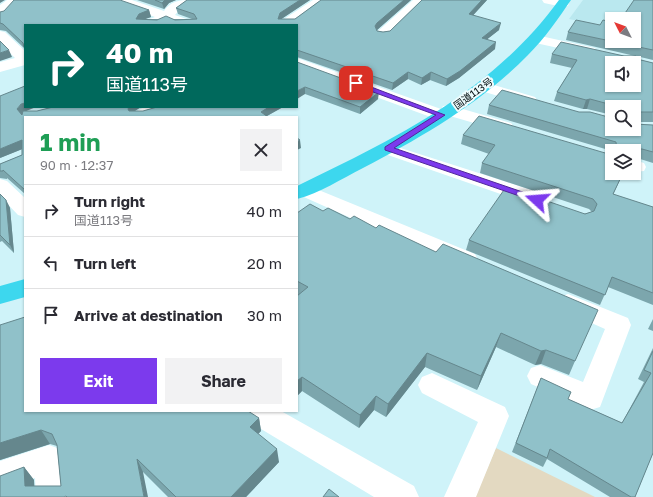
<!DOCTYPE html>
<html lang="en">
<head>
<meta charset="utf-8">
<style>
  :root { --surface:#fff; --page:#f2f2f3; --text:#2b2b33; --muted:#7c7c81; --line:#e1e1e2; --accent:#7c3aed }
  body { margin:0; font-family:"Golos Text","Noto Sans JP",sans-serif; background:var(--page); color:var(--text); height:100vh; display:flex; flex-direction:column; font-size:15px; white-space:nowrap }
  * { box-sizing:border-box; margin:0 }
  p { font-size:13px; color:var(--muted) }
  .icon { flex:none; width:22px; height:22px; fill:none; stroke:currentColor; stroke-width:2; stroke-linecap:round; stroke-linejoin:round }
  .map { position:relative; flex:1; overflow:hidden }
  .side { position:absolute; left:24px; top:116px; width:274px; height:296px; display:flex; flex-direction:column; background:var(--surface); border-radius:0px; box-shadow:0 1px 3px #0004 }
  .side>* { flex:none }
  .hud { position:absolute; left:24px; top:24px; width:274px; height:84px; border-radius:0px; box-shadow:0 1px 3px #0004; background:#00695c; color:#fff; overflow:hidden }
  .needle { width:26px; rotate:312deg }
  .buttons { position:absolute; left:605px; top:12px; display:grid; gap:8px }
  .buttons a { display:grid; place-items:center; width:36px; height:36px; border-radius:0px; background:var(--surface); box-shadow:0 1px 3px #0004; font-size:20px }
  .pin { position:absolute; display:grid; place-items:center; width:34px; height:34px; color:#fff; margin:-17px; border-radius:8px; box-shadow:0 2px 6px #0006 }
  .me { position:absolute; width:44px; margin:-22px; rotate:289deg; stroke-linejoin:round; filter:drop-shadow(0 0 3px #0008) }
  .turn { display:flex; align-items:center; gap:14px; height:84px; padding:0 16px; font-size:18px }
  .turn .icon { width:52px; height:52px; stroke-width:2.5 }
  .turn b { display:block; font-size:28px; line-height:34px }
  .round { display:grid; place-items:center; flex:none; width:42px; height:42px; border-radius:0px; background:var(--page) }
  .head { display:flex; align-items:center; justify-content:space-between; height:68px; padding:0 16px }
  h1 { font-size:24px; font-weight:700; line-height:30px; color:#1e9e55 }
  .button { display:flex; gap:8px; margin-top:auto; padding:8px 16px }
  .button a { flex:1; height:46px; border-radius:0px; background:var(--accent); color:#fff; font-size:16px; font-weight:700; line-height:46px; text-align:center }
  .button a+a { background:var(--page); color:var(--text) }
  ul { padding:0; list-style:none }
  li { display:flex; align-items:center; gap:12px; height:52px; padding:0 16px; border-top:1px solid var(--line) }
  li div { flex:1 }
  li b { display:block; font-size:15px }
  li em { font-style:normal }
  .map>svg:first-child { display:block }
  .built { fill:#bae8ef }
  .green { fill:#e3d9c1 }
  .lines { fill:none; stroke-linecap:round; stroke-linejoin:round }
  .minor { fill:#fff; fill-rule:evenodd }
  .highway { fill:#3dd7ee; fill-rule:evenodd }
  .wall { fill:#7ca6ad }
  .shaded-wall { fill:#65878d }
  .building { fill:#90c1c9; stroke:#65878d; fill-rule:evenodd }
  .route { fill:#7c3aed; stroke:#51269a }
  .labels { text-anchor:middle; dominant-baseline:central; stroke-width:4; stroke-linejoin:round; paint-order:stroke }
  .far-street-label { font-size:10px; fill:#030e10; stroke:#edfcfe }
</style>
</head>
<body>
<div class="map">
<svg width="653" height="497" viewBox="0 0 653 497">
  <rect width="100%" height="100%" fill="#cff3f9"/>
  <!-- built -->
  <path class="built" d="M583,0H653L634,19H612V28L569,19Z"/>
  <!-- green -->
  <path class="green" d="M496,448L595,497H475Z"/>
  <g class="lines">
    <!-- minor -->
    <path class="minor" d="M7,0H21L8,12L5,17L0,18V5Z
      M114,0H132L164,11C172,0 180,0 193,0C188,7 180,8 175,15L195,22L197,25H177L167,21L158,25H139L141,22L155,17L116,3Z
      M313,0H327L294,25H280L281,21Z
      M413,0H427L388,37L383,38L378,37L376,34L378,31Z
      M542,0H566L569,3L568,6L563,7L544,3Z
      M0,31L5,32L25,51V65L0,72V62L15,58L0,43Z
      M536,35L595,48L597,51L595,54L590,55L531,42L529,39L531,36Z
      M297,58L441,109L443,106L449,105L511,123L514,127L511,131L505,132L450,116L448,119L442,120L436,119L297,68Z
      M484,82L535,97L537,100L535,103L529,105L478,90L476,87L478,84Z
      M144,107H164C156,119 144,117 131,117L134,113Z
      M388,144L541,193L544,198L541,203L534,204L527,203L382,153L379,149L382,145Z
      M634,160L644,163L646,167L644,171L634,172Z
      M0,179L7,181L25,198V217L18,215L0,196Z
      M304,184L475,254L478,260L475,266L467,268L459,266L297,194V186Z
      M568,294L628,318L631,325L600,407L590,410L531,384L527,376L531,368L540,365L583,382L605,329L560,309L556,303L560,297Z
      M432,373L505,407L509,416L476,497H444L478,422L422,393L418,385L422,377Z
      M242,411H281L414,486L419,497H374L246,420Z
      M49,445L60,449L64,459L68,497H36L35,478L0,491V461Z"/>
    <!-- highway -->
    <path class="highway" d="M559,0H571C558,19 545,38 528,55C481,103 422,137 363,168C341,179 320,193 297,199V186C316,177 335,167 354,158C433,118 506,73 559,0Z
      M25,279V297L0,304V286Z"/>
  </g>
  <!-- wall -->
  <path class="wall" d="M137,0H176L169,3L164,9Z
    M187,0H310L281,19H295L321,0H411L377,30V31L383,32L390,31L422,0H487L473,15L499,30L487,39L495,49L459,78L446,86L430,80L421,85L408,79L392,90L297,57V25H25V50L24,48L6,31L0,30V12L149,10L151,17L144,19H192L178,14L176,8Z
    M653,0V60L636,56L637,59L653,63V122H635L634,124V107H612V115L587,109H583L554,101L557,92L572,68L550,63L552,54L635,56L566,40L568,32L612,41Z
    M297,62L378,99L360,114L305,94Z
    M489,105L612,129L653,125V163L637,158L634,159V151H612L487,114Z
    M53,107H141L135,111H143L157,107H283L267,116L25,117V194L7,178V179L0,178V164L22,155V149L0,158L26,111H37Z
    M463,135L623,173L613,195L653,207V305L608,287L600,305L466,250L469,240L592,212L589,209L480,173L482,163L489,154L461,144Z
    M0,194L6,200L10,208L14,253L2,241L0,242Z
    M297,213L575,361L569,375L541,364L535,365L496,347L477,390L425,367L386,417L374,410L359,428L302,391L297,396V296H298L297,295Z
    M653,319V331L648,329Z
    M0,325L25,411L259,418L261,431L258,434L279,462L246,497H168L143,472L0,497L24,467L34,480V486H61L57,446L50,444L0,460Z
    M653,348V453L635,497H610L547,459L543,467L512,452L541,378L568,399L622,423L644,382L638,379Z"/>
  <!-- shaded-wall -->
  <path class="shaded-wall" d="M0,0H5L0,3Z
    M165,0H176L169,3L164,9L162,3Z
    M300,0H310L280,20L278,19L280,13Z
    M404,0H411L377,30L375,26L377,23Z
    M482,0H487L468,21L469,14Z
    M149,10L151,17L140,21L136,19L139,14Z
    M501,23L499,30L480,45L482,38Z
    M496,42L495,49L459,78L446,86L447,79Z
    M9,50L12,57L0,61V53Z
    M408,72V79L392,90L393,83Z
    M431,72L430,80L421,85L422,78Z
    M305,87V94L297,99V91Z
    M379,92L378,99L360,114V107Z
    M590,99L587,109H583L586,100Z
    M25,103V107H36L24,112L20,117L17,109L21,104Z
    M129,107H141L133,112L130,117L128,109Z
    M269,107H283L265,117L261,112Z
    M636,118L634,124V119Z
    M22,140L25,148L0,158V149Z
    M300,140L301,148L297,150V142Z
    M6,200L10,208L14,253L10,245Z
    M501,333L496,347L477,390L481,376Z
    M546,350L541,364L535,365L541,351Z
    M427,353L425,367L386,417L388,404Z
    M302,377V391L297,396V381Z
    M376,396L374,410L359,428L360,415Z
    M259,418L261,431L252,440L250,427Z
    M41,430L50,444L0,460V443Z
    M277,449L279,462L246,497H231Z
    M137,459L143,472L148,497H144Z
    M24,467L34,480L35,497L25,486Z"/>
  <!-- building -->
  <path class="building" d="M14,0H120L149,10L139,14L136,19L157,20L166,16L175,20L197,19L194,14L176,8L187,0H300L280,13L278,19H295L321,0H404L377,23L375,26L377,31L383,32L390,31L422,0H482L469,14L501,23L482,38L496,42L460,71L447,79L431,72L422,78L408,72L393,83L297,50V25H25V47H24L23,43L3,24L0,23V12L4,11Z
    M155,0H165L162,3Z
    M634,0H653V50L568,32L576,20L600,25L603,20L612,22V41H634V19H621Z
    M0,41L9,50L0,53Z
    M561,42L624,56H636L637,59L653,63V112H638L636,118L634,119V107H616V106L590,99L586,100L557,92L577,60L552,54ZM612,63H634V85H612Z
    M297,62L379,92L360,107L305,87L297,91Z
    M25,86V103L21,104L17,109L22,115L23,111H37L53,107H129L128,109L129,111H143L157,107H269L261,112L268,117H25V190L3,170V171H0V164L22,155V140L0,149V96Z
    M502,90L579,112H590L612,118V129H634V124L653,125V152L642,149H637V152L634,151H617L616,142L489,105Z
    M479,116L612,155V173H623L613,194L653,207V293L612,277L605,295L469,240L506,187L585,214L594,211L597,204L593,199L482,163L495,145L463,135Z
    M297,138L300,140L297,142Z
    M0,194L6,200L10,245L0,235Z
    M310,204L323,211L328,208L350,219L354,216L376,228L379,225L436,252L443,244L598,310L575,361L546,350L541,351L501,333L481,376L427,353L388,404L376,396L360,415L302,377L297,381V296L308,287L297,281V213Z
    M25,317V411H248L259,418L250,427L277,449L231,497H176L137,459L144,497H67L66,496L64,497H0V476L24,467L25,486H61L57,445L52,434L41,430L0,443V325Z
    M653,351V453L635,497H631L550,449L547,458L516,443L541,378L571,392L568,399L622,423L651,373L644,370Z
    M329,489L339,497H323Z"/>
  <!-- route -->
  <path class="route" d="M354,82H358L445,115L394,148L540,198L541,200L540,201H534L385,150V147L436,115L354,85Z"/>
  <g class="labels">
    <!-- far-street labels -->
    <g class="far-street-label">
      <text transform="translate(473 93) rotate(-36)">国道113号</text>
    </g>
  </g>
</svg>
<div class="buttons">
<a><svg class="needle" viewBox="-14 -14 28 28"><path d="M0-13l5 13h-10z" fill="#e53935"/><path d="M0 13l5-13h-10z" fill="#7c7c81"/></svg></a>
<a><svg class="icon" aria-label="sound" viewBox="0 0 24 24"><path d="M4 9h4l5-4v14l-5-4H4zM17 9q2 3 0 6"/></svg></a>
<a><svg class="icon" aria-label="search" viewBox="0 0 24 24"><circle cx="10" cy="10" r="6"/><path d="M15 15l6 6"/></svg></a>
<a><svg class="icon" aria-label="layers" viewBox="0 0 24 24"><path d="M12 4l9 5-9 5-9-5zM3 14l9 5 9-5"/></svg></a>
</div>
<div class="pin" style="left:356px;top:83px;background:#d93025"><svg class="icon" aria-label="arrive" viewBox="0 0 24 24"><path d="M6 21V4h12l-3 4 3 4H6"/></svg></div>
<svg class="me" style="left:537px;top:200px" viewBox="-20 -20 40 40"><path d="M0-17L14 15 0 8-14 15z" fill="#7c3aed" stroke="#fff" stroke-width="4"/></svg>
<div class="hud">
<div class="turn"><svg class="icon" aria-label="right" viewBox="0 0 24 24"><path d="M7 20v-9h11M14 6l5 5-5 5"/></svg><div><b>40 m</b>国道113号</div></div>
</div>
<section class="side">
<div class="head"><div><h1>1 min</h1><p>90 m · 12:37</p></div><a class="round"><svg class="icon" aria-label="close" viewBox="0 0 24 24"><path d="M6 6l12 12M18 6L6 18"/></svg></a></div>
<ul>
<li><svg class="icon" aria-label="right" viewBox="0 0 24 24"><path d="M7 20v-9h11M14 6l5 5-5 5"/></svg><div><b>Turn right</b><p>国道113号</p></div><em>40 m</em></li>
<li><svg class="icon" aria-label="left" viewBox="0 0 24 24"><path d="M17 20v-9H6M10 6l-5 5 5 5"/></svg><div><b>Turn left</b></div><em>20 m</em></li>
<li><svg class="icon" aria-label="arrive" viewBox="0 0 24 24"><path d="M6 21V4h12l-3 4 3 4H6"/></svg><div><b>Arrive at destination</b></div><em>30 m</em></li>
</ul>
<div class="button"><a>Exit</a><a>Share</a></div>
</section>
</div>
</body>
</html>
